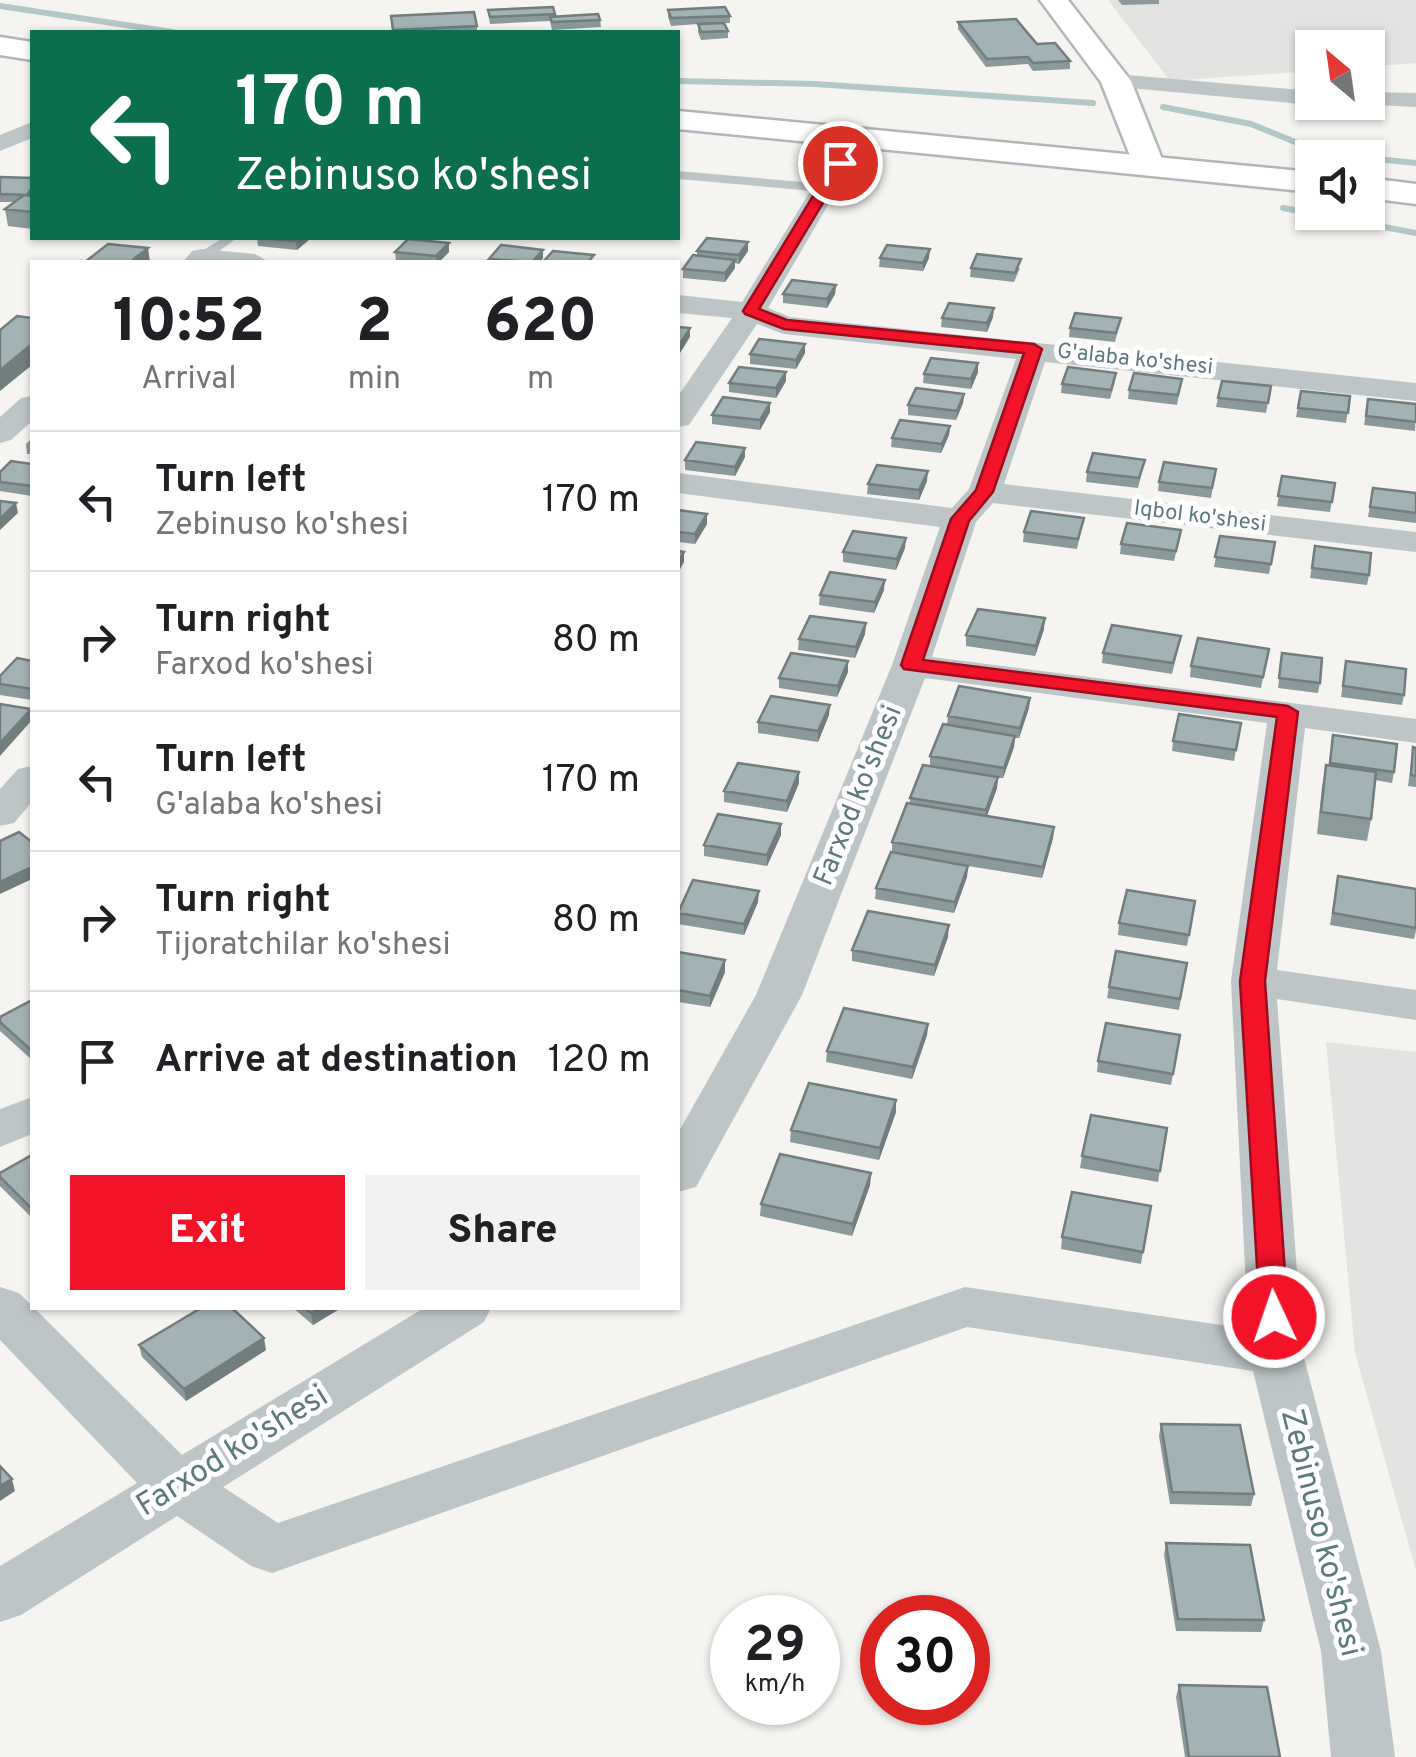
<!DOCTYPE html>
<html lang="en">
<head>
<meta charset="utf-8">
<style>
  :root { --surface:#fff; --page:#f2f2f2; --text:#202124; --muted:#757577; --line:#e0e0e0; --accent:#f21329 }
  body { margin:0; font-family:Overpass,sans-serif; background:var(--page); color:var(--text); height:100vh; display:flex; flex-direction:column; font-size:38px; white-space:nowrap }
  * { box-sizing:border-box; margin:0 }
  p { font-size:32px; color:var(--muted) }
  .icon { flex:none; width:55px; height:55px; fill:none; stroke:currentColor; stroke-width:2; stroke-linecap:round; stroke-linejoin:round }
  .map { position:relative; flex:1; overflow:hidden }
  .side { position:absolute; left:30px; top:260px; width:650px; height:1050px; display:flex; flex-direction:column; background:var(--surface); border-radius:0px; box-shadow:0 2px 8px #0004 }
  .side>* { flex:none }
  .top-card { position:absolute; left:30px; top:30px; width:650px; height:210px; border-radius:0px; box-shadow:0 2px 8px #0004; background:#0b6e4f; color:#fff; overflow:hidden }
  .needle { width:65px; rotate:331deg }
  .buttons { position:absolute; left:1295px; top:30px; display:grid; gap:20px }
  .buttons a { display:grid; place-items:center; width:90px; height:90px; border-radius:0px; background:var(--surface); box-shadow:0 2px 8px #0004; font-size:50px }
  .speed { position:absolute; left:710px; top:1595px; display:flex; gap:20px; font-size:50px; font-weight:700; text-align:center }
  .speed>* { display:grid; place-content:center; width:130px; height:130px; border-radius:50%; background:var(--surface); box-shadow:0 2px 8px #0004; line-height:1 }
  .speed small { font-size:25px; font-weight:400 }
  .speed .limit { border:15px solid #d22; background:#fff; color:#111 }
  .pin { position:absolute; display:grid; place-items:center; width:85px; height:85px; color:#fff; margin:-42px; border:5px solid #fff; border-radius:50%; box-shadow:0 2px 10px #0007 }
  .me { position:absolute; width:110px; margin:-55px; rotate:357deg; stroke-linejoin:round; filter:drop-shadow(0 0 8px #0008) }
  .turn { display:flex; align-items:center; gap:35px; height:210px; padding:0 40px; font-size:45px }
  .turn .icon { width:130px; height:130px; stroke-width:2.5 }
  .turn b { display:block; font-size:70px; line-height:85px }
  .eta { display:flex; justify-content:space-evenly; align-items:center; height:170px; text-align:center }
  .eta b { font-size:60px; font-weight:800; line-height:70px }
  .button { display:flex; gap:20px; margin-top:auto; padding:20px 40px }
  .button a { flex:1; height:115px; border-radius:0px; background:var(--accent); color:#fff; font-size:40px; font-weight:800; line-height:115px; text-align:center }
  .button a+a { background:var(--page); color:var(--text) }
  ul { padding:0; list-style:none }
  li { display:flex; align-items:center; gap:30px; height:140px; padding:0 40px; border-top:2px solid var(--line) }
  li div { flex:1 }
  li b { display:block; font-size:38px }
  li em { font-style:normal }
  .map>svg:first-child { display:block }
  .built { fill:#e3e4e2 }
  .lines { fill:none; stroke-linecap:round; stroke-linejoin:round }
  .stream { stroke:#b2c7c6; stroke-width:6 }
  .secondary-casing { stroke:#afb9bb; stroke-width:5 }
  .highway-casing { stroke:#b0b7b9; stroke-width:5 }
  .lane { fill:#bdc5c6; fill-rule:evenodd }
  .street { fill:#bdc5c6; fill-rule:evenodd }
  .secondary { fill:#fff; fill-rule:evenodd }
  .highway { fill:#fff; fill-rule:evenodd }
  .wall { fill:#8c999b }
  .shaded-wall { fill:#727d7e }
  .building { fill:#a3b2b4; stroke:#727d7e; stroke-width:2.5 }
  .route { fill:#f21329; stroke:#9d0c1b; stroke-width:2.5 }
  .labels { text-anchor:middle; dominant-baseline:central; stroke-width:10; stroke-linejoin:round; paint-order:stroke }
  .far-street-label { font-size:22px; fill:#5d7a7f; stroke:#fff }
  .street-label { font-size:28px; fill:#5d7a7f; stroke:#fff }
  .near-street-label { font-size:32px; fill:#5d7a7f; stroke:#fff }
</style>
</head>
<body>
<div class="map">
<svg width="1416" height="1757" viewBox="0 0 1416 1757">
  <rect width="100%" height="100%" fill="#f5f4f1"/>
  <!-- built -->
  <path class="built" d="M1108,0H1416V63L1368,67V48H1312V71L1170,81Z
    M1326,1042L1416,1052V1571L1355,1353Z"/>
  <g class="lines">
    <!-- stream -->
    <path class="stream" d="M0,6L172,32
      M678,81L815,84L1093,103
      M1163,107L1251,124L1325,154L1358,158
      M1368,158L1416,163
      M1283,208L1416,233"/>
    <defs>
      <path id="secondary" d="M1040,0H1068L1131,81L1164,164L1160,171H1136L1101,82Z"/>
      <path id="highway" d="M0,37L32,42V60L0,55Z
        M678,111L1312,172V192L678,129Z
        M1368,178L1416,184V204L1368,198Z"/>
    </defs>
    <!-- secondary casing -->
    <use href="#secondary" class="secondary-casing"/>
    <!-- highway casing -->
    <use href="#highway" class="highway-casing"/>
    <!-- lane -->
    <path class="lane" d="M678,171L825,184L831,188L825,192L678,179Z
      M223,238H237L207,260H197V254Z"/>
    <!-- street -->
    <path class="street" d="M1116,74L1312,91V102H1321L1312,105L1108,86L1104,81L1108,76Z
      M1368,92L1416,93V107L1360,104L1368,102Z
      M32,122V138L0,151V135Z
      M855,131L867,138L768,308L790,317L1416,383V401L1045,362L1004,484L1416,532V552L993,503L976,522L932,657L1416,719V743L1305,728L1277,970L1416,990V1020L1277,999L1303,1354L1381,1651L1395,1757H1331L1321,1651L1253,1371L967,1327L272,1573L251,1566L177,1516L21,1615L0,1622V1566L137,1483L0,1340V1287L19,1293L182,1455L424,1308H491L484,1322L223,1487L278,1523L965,1287L1248,1329L1231,981L1267,723L925,678L802,995L696,1187L678,1192V1133L756,995L892,665L940,527L678,493V473L952,508L969,489L1016,359L784,334L757,324L689,425L678,427V396L732,318L678,313V295L742,302L843,138Z
      M202,249L255,254L269,262H183L192,251Z
      M32,396V421L11,440L0,443V417L21,398Z
      M32,766V802L14,823L0,826V789L18,769Z
      M32,1097V1134L0,1147V1109Z"/>
    <!-- secondary -->
    <use href="#secondary" class="secondary"/>
    <!-- highway -->
    <use href="#highway" class="highway"/>
  </g>
  <!-- wall -->
  <path class="wall" d="M1118,0H1159V4L1122,5Z
    M553,7L555,16L600,20L601,27L552,30L550,21L490,24L489,18L488,10Z
    M668,10L730,16V23H724L728,31V38L701,40L698,32V24L671,26L668,17Z
    M391,16L477,26V32H393Z
    M958,22L1037,44L1070,61V69L1033,71L1028,64L986,67L958,29Z
    M0,177L32,178V229L8,226L5,209L14,202H0Z
    M257,238H311L297,250L258,246Z
    M748,242V251L739,264L735,263V268L725,282L683,278V269L697,256V251Z
    M395,252H449L439,262L396,261Z
    M543,258L540,262H490L489,259Z
    M880,258H929L923,271L879,267Z
    M971,268H1020L1014,282L970,277Z
    M836,285L835,294L827,308L783,303V294Z
    M993,317L987,332L941,327L942,318Z
    M1121,318L1115,342L1069,337L1070,328Z
    M805,344V353L796,369L750,364V354Z
    M978,363V372L971,389L923,383L924,374Z
    M786,372V381L776,398L729,392V383Z
    M1182,379L1177,405L1128,399L1129,390Z
    M1115,382L1110,399L1061,393L1062,384Z
    M1271,386L1266,413L1216,407L1218,398Z
    M1301,391L1350,396L1346,423L1296,417Z
    M964,394L963,403L956,420L908,415V405Z
    M1368,399L1416,404L1415,431L1364,425Z
    M770,403V412L760,430L712,424V415Z
    M950,426L949,435L941,453L891,447L892,438Z
    M32,438V454H27L26,444Z
    M745,457L735,476L685,470V460Z
    M1145,460L1138,488L1086,482L1087,472Z
    M32,464V496L0,491V472Z
    M1216,469L1211,498L1158,491L1159,482Z
    M1282,476L1335,483L1330,512L1277,506Z
    M927,481L919,500L867,494L868,484Z
    M1373,488L1416,493V523L1368,517Z
    M678,510L707,524L695,544L678,542Z
    M1084,518L1077,549L1023,542L1024,532Z
    M1220,536L1275,542L1269,574L1214,567Z
    M1179,540L1174,561L1120,554L1121,544Z
    M1315,546L1369,575L1367,585L1310,578Z
    M905,548L896,570L843,562V552Z
    M884,590L874,613L819,605L820,595Z
    M866,623L865,634L855,658L798,650L799,639Z
    M1044,629L1035,656L966,646V635Z
    M1179,646L1172,674L1102,663L1103,653Z
    M1269,649L1261,688L1190,677L1191,666Z
    M1282,653L1320,683L1318,693L1278,688Z
    M32,661V700L0,695V684Z
    M1346,661L1404,695L1402,705L1341,697Z
    M848,672L837,697L779,688V678Z
    M1030,698L1029,708L1019,738H1015L1014,747L1003,778H998L997,788L987,816L1054,827L1053,838L1042,878L968,866L967,877L954,913L875,899L876,888L892,852V842L910,804V798L930,766V756L947,725L948,716Z
    M829,715L818,742L758,733V722Z
    M1241,723L1234,761L1172,751L1173,741Z
    M1333,735L1394,772L1392,783L1375,780L1371,819L1367,841L1317,834L1322,787L1326,765H1329Z
    M1413,747L1416,748V787L1408,786Z
    M799,783L787,812L724,802V791Z
    M781,835L767,866L704,856V845Z
    M1336,887L1416,889V931L1414,939L1330,925Z
    M1195,901L1187,946L1118,935L1119,923Z
    M758,902L744,935L678,924V913Z
    M948,937L934,976L852,961V950Z
    M678,952L725,972L710,1007L678,1002Z
    M1187,963L1179,1010L1107,998L1109,987Z
    M32,1000V1060L0,1031V1017Z
    M928,1024L927,1035L912,1079L826,1062L827,1051Z
    M1180,1035L1171,1085L1097,1072L1098,1061Z
    M896,1112L879,1160L790,1142L791,1130Z
    M1167,1128L1158,1182L1080,1168L1082,1156Z
    M32,1155V1218L0,1186V1173Z
    M871,1173L870,1185L852,1236L760,1216L761,1204Z
    M1151,1206L1141,1264L1061,1249L1062,1237Z
    M293,1308H341L313,1325Z
    M139,1345L266,1350L186,1401L142,1357Z
    M1161,1424L1254,1494L1251,1506L1170,1504L1159,1436Z
    M1166,1543L1264,1620L1261,1632L1176,1631L1164,1555Z
    M1179,1685L1280,1757H1185L1176,1697Z"/>
  <!-- shaded-wall -->
  <path class="shaded-wall" d="M301,238H311L297,250L296,241Z
    M748,242V251L739,264V255Z
    M449,243V252L439,262H437L436,256Z
    M148,248L150,262H130Z
    M930,249L929,258L923,271V263Z
    M543,250V258L540,262H532Z
    M735,260V268L725,282V273Z
    M836,285L835,294L827,308V299Z
    M994,308L993,317L987,332V323Z
    M690,328V337L680,353V344Z
    M32,344V365L0,391V370Z
    M805,344V353L796,369V360Z
    M978,363V372L971,389V379Z
    M786,372V381L776,398V388Z
    M964,394L963,403L956,420L957,411Z
    M770,403V412L760,430V420Z
    M950,426L949,435L941,453L942,444Z
    M745,448V457L735,476V467Z
    M928,471L927,481L919,500V490Z
    M16,503L18,513L0,530V519Z
    M707,514V524L695,544V534Z
    M906,538L905,548L896,570L897,559Z
    M684,552V562L678,573V562Z
    M885,580L884,590L874,613L875,602Z
    M1045,618L1044,629L1035,656L1036,646Z
    M866,623L865,634L855,658L856,647Z
    M848,661V672L837,697L838,686Z
    M1030,698L1029,708L1019,738L1020,728Z
    M830,705L829,715L818,742V731Z
    M31,709L32,720L0,756V743Z
    M1015,736L1014,747L1003,778L1004,768Z
    M799,772V783L787,812V801Z
    M998,777L997,788L985,821L986,810Z
    M781,824V835L767,866V855Z
    M1054,827L1053,838L1042,878L1043,867Z
    M968,866L967,877L954,913L955,902Z
    M32,867V879L0,894V882Z
    M759,891L758,902L744,935V924Z
    M949,925L948,937L934,976L935,965Z
    M725,960V972L710,1007V996Z
    M928,1024L927,1035L912,1079L913,1067Z
    M896,1100V1112L879,1160L880,1148Z
    M871,1173L870,1185L852,1236L853,1224Z
    M321,1308H341L313,1325L311,1313Z
    M264,1338L266,1350L186,1401L184,1389Z
    M12,1479L15,1491L0,1501V1486Z"/>
  <!-- building -->
  <path class="building" d="M553,7L555,14L490,17L488,10Z
    M725,7L730,16L671,18L668,10Z
    M474,12L477,26L393,30L391,16Z
    M598,14L600,20L552,22L550,17Z
    M1016,19L1037,44L1055,43L1070,61L1033,63L1028,57L987,59L958,22Z
    M724,23L728,31L701,32L698,24Z
    M0,177L32,178V188L27,195L0,194Z
    M24,195L32,196V212L5,209Z
    M260,238H301L296,241Z
    M707,238L748,242L739,255L697,251Z
    M408,239L449,243L436,256L395,252Z
    M108,244L148,248L130,262H85Z
    M501,245L543,250L532,262L489,259Z
    M887,245L930,249L923,263L880,258Z
    M553,251L594,255L588,262H543Z
    M977,254L1021,259L1015,273L971,268Z
    M693,255L735,260L725,273L683,269Z
    M792,280L836,285L827,299L783,294Z
    M949,303L994,308L987,323L942,318Z
    M1075,313L1121,318L1116,333L1070,328Z
    M17,316L32,318V344L0,370V330Z
    M678,327L690,328L680,344L678,343Z
    M759,339L805,344L796,360L750,354Z
    M931,358L978,363L971,379L924,374Z
    M739,367L786,372L776,388L729,383Z
    M1068,367L1116,373L1111,390L1062,384Z
    M1134,373L1182,379L1178,395L1129,390Z
    M1222,381L1271,386L1268,403L1218,398Z
    M916,388L964,394L957,411L908,405Z
    M1301,391L1350,396L1348,413L1298,408Z
    M723,397L770,403L760,420L712,415Z
    M1368,399L1416,404V422L1366,416Z
    M900,420L950,426L942,444L892,438Z
    M696,442L745,448L735,467L685,460Z
    M1093,453L1145,460L1139,478L1087,472Z
    M11,461L32,464V486L0,482V472Z
    M1164,462L1216,469L1212,488L1159,482Z
    M877,465L928,471L919,490L868,484Z
    M1282,476L1335,483L1332,502L1278,496Z
    M1373,488L1416,493V513L1370,507Z
    M0,501L16,503L0,519Z
    M678,510L707,514L695,534L678,532Z
    M1031,511L1084,518L1078,539L1024,532Z
    M1127,523L1181,530L1176,551L1121,544Z
    M853,531L906,538L897,559L843,552Z
    M1220,536L1275,542L1271,564L1215,557Z
    M1315,546L1371,553L1369,575L1312,568Z
    M678,551L684,552L678,562Z
    M830,572L885,580L875,602L820,595Z
    M978,609L1045,618L1036,646L966,635Z
    M810,616L866,623L856,647L799,639Z
    M1112,625L1181,636L1173,663L1103,653Z
    M1198,638L1269,649L1263,677L1191,666Z
    M791,653L848,661L838,686L779,678Z
    M1282,653L1322,658L1320,683L1279,678Z
    M17,658L32,661V689L0,684V676Z
    M1346,661L1406,669L1404,695L1343,686Z
    M959,686L1030,698L1020,728L948,716Z
    M771,696L830,705L818,731L758,722Z
    M0,704L31,709L0,743Z
    M1179,714L1241,723L1236,750L1173,741Z
    M943,724L1015,736L1004,768L930,756Z
    M1333,735L1397,744L1394,772L1330,763Z
    M1413,747L1416,748V776L1411,775Z
    M738,763L799,772L787,801L724,791Z
    M923,765L998,777L986,810L910,798Z
    M1326,765L1376,772L1371,819L1321,812Z
    M907,803L1054,827L1043,867L892,842Z
    M718,814L781,824L767,855L704,845Z
    M19,832L32,842V867L0,882V841Z
    M891,852L968,866L955,902L876,888Z
    M1338,876L1416,889V928L1333,913Z
    M693,880L759,891L744,924L678,913Z
    M1127,890L1195,901L1189,935L1119,923Z
    M868,911L949,925L935,965L852,950Z
    M1116,951L1187,963L1180,999L1109,987Z
    M678,952L725,960L710,996L678,990Z
    M32,1000V1051L0,1022V1017Z
    M844,1008L928,1024L913,1067L827,1051Z
    M1106,1023L1180,1035L1173,1074L1098,1061Z
    M809,1083L896,1100L880,1148L791,1130Z
    M1091,1115L1167,1128L1160,1171L1082,1156Z
    M780,1154L871,1173L853,1224L761,1204Z
    M32,1155V1209L0,1177V1173Z
    M1072,1192L1151,1206L1143,1252L1062,1237Z
    M201,1308H232L264,1338L184,1389L139,1345Z
    M305,1308H321L311,1313Z
    M1161,1424L1240,1425L1254,1494L1172,1492Z
    M0,1466L12,1479L0,1486Z
    M1166,1543L1250,1545L1264,1620L1178,1619Z
    M1179,1685L1267,1687L1280,1757H1189Z"/>
  <!-- route -->
  <path class="route" d="M835,160L847,163L759,309L787,320L1034,344L1042,349L993,492L969,521L923,660L1288,706L1298,712L1265,981L1288,1317L1284,1325L1274,1328L1264,1325L1260,1317L1240,981L1277,717L904,669L901,665L951,519L976,490L1024,353L784,329L745,314L743,311Z"/>
  <g class="labels">
    <!-- far-street labels -->
    <g class="far-street-label">
      <text transform="translate(1135 360) rotate(6)">G'alaba ko'shesi</text>
      <text transform="translate(1200 517) rotate(7)">Iqbol ko'shesi</text>
    </g>
    <!-- street labels -->
    <g class="street-label">
      <text transform="translate(859 796) rotate(-68)">Farxod ko'shesi</text>
    </g>
    <!-- near-street labels -->
    <g class="near-street-label">
      <text transform="translate(233 1452) rotate(-32)">Farxod ko'shesi</text>
      <text transform="translate(1320 1533) rotate(76)">Zebinuso ko'shesi</text>
    </g>
  </g>
</svg>
<div class="buttons">
<a><svg class="needle" viewBox="-14 -14 28 28"><path d="M0-13l5 13h-10z" fill="#e53935"/><path d="M0 13l5-13h-10z" fill="#757577"/></svg></a>
<a><svg class="icon" aria-label="sound" viewBox="0 0 24 24"><path d="M4 9h4l5-4v14l-5-4H4zM17 9q2 3 0 6"/></svg></a>
</div>
<div class="speed"><div>29<small>km/h</small></div><div class="limit">30</div></div>
<div class="pin" style="left:840px;top:163px;background:#d93025"><svg class="icon" aria-label="arrive" viewBox="0 0 24 24"><path d="M6 21V4h12l-3 4 3 4H6"/></svg></div>
<svg class="me" style="left:1274px;top:1317px" viewBox="-20 -20 40 40"><circle r="17" fill="#f21329" stroke="#fff" stroke-width="3"/><path d="M0-11L8 9 0 5-8 9z" fill="#fff"/></svg>
<div class="top-card">
<div class="turn"><svg class="icon" aria-label="left" viewBox="0 0 24 24"><path d="M17 20v-9H6M10 6l-5 5 5 5"/></svg><div><b>170 m</b>Zebinuso ko'shesi</div></div>
</div>
<section class="side">
<div class="eta">
<div><b>10:52</b><p>Arrival</p></div>
<div><b>2</b><p>min</p></div>
<div><b>620</b><p>m</p></div>
</div>
<ul>
<li><svg class="icon" aria-label="left" viewBox="0 0 24 24"><path d="M17 20v-9H6M10 6l-5 5 5 5"/></svg><div><b>Turn left</b><p>Zebinuso ko'shesi</p></div><em>170 m</em></li>
<li><svg class="icon" aria-label="right" viewBox="0 0 24 24"><path d="M7 20v-9h11M14 6l5 5-5 5"/></svg><div><b>Turn right</b><p>Farxod ko'shesi</p></div><em>80 m</em></li>
<li><svg class="icon" aria-label="left" viewBox="0 0 24 24"><path d="M17 20v-9H6M10 6l-5 5 5 5"/></svg><div><b>Turn left</b><p>G'alaba ko'shesi</p></div><em>170 m</em></li>
<li><svg class="icon" aria-label="right" viewBox="0 0 24 24"><path d="M7 20v-9h11M14 6l5 5-5 5"/></svg><div><b>Turn right</b><p>Tijoratchilar ko'shesi</p></div><em>80 m</em></li>
<li><svg class="icon" aria-label="arrive" viewBox="0 0 24 24"><path d="M6 21V4h12l-3 4 3 4H6"/></svg><div><b>Arrive at destination</b></div><em>120 m</em></li>
</ul>
<div class="button"><a>Exit</a><a>Share</a></div>
</section>
</div>
</body>
</html>
